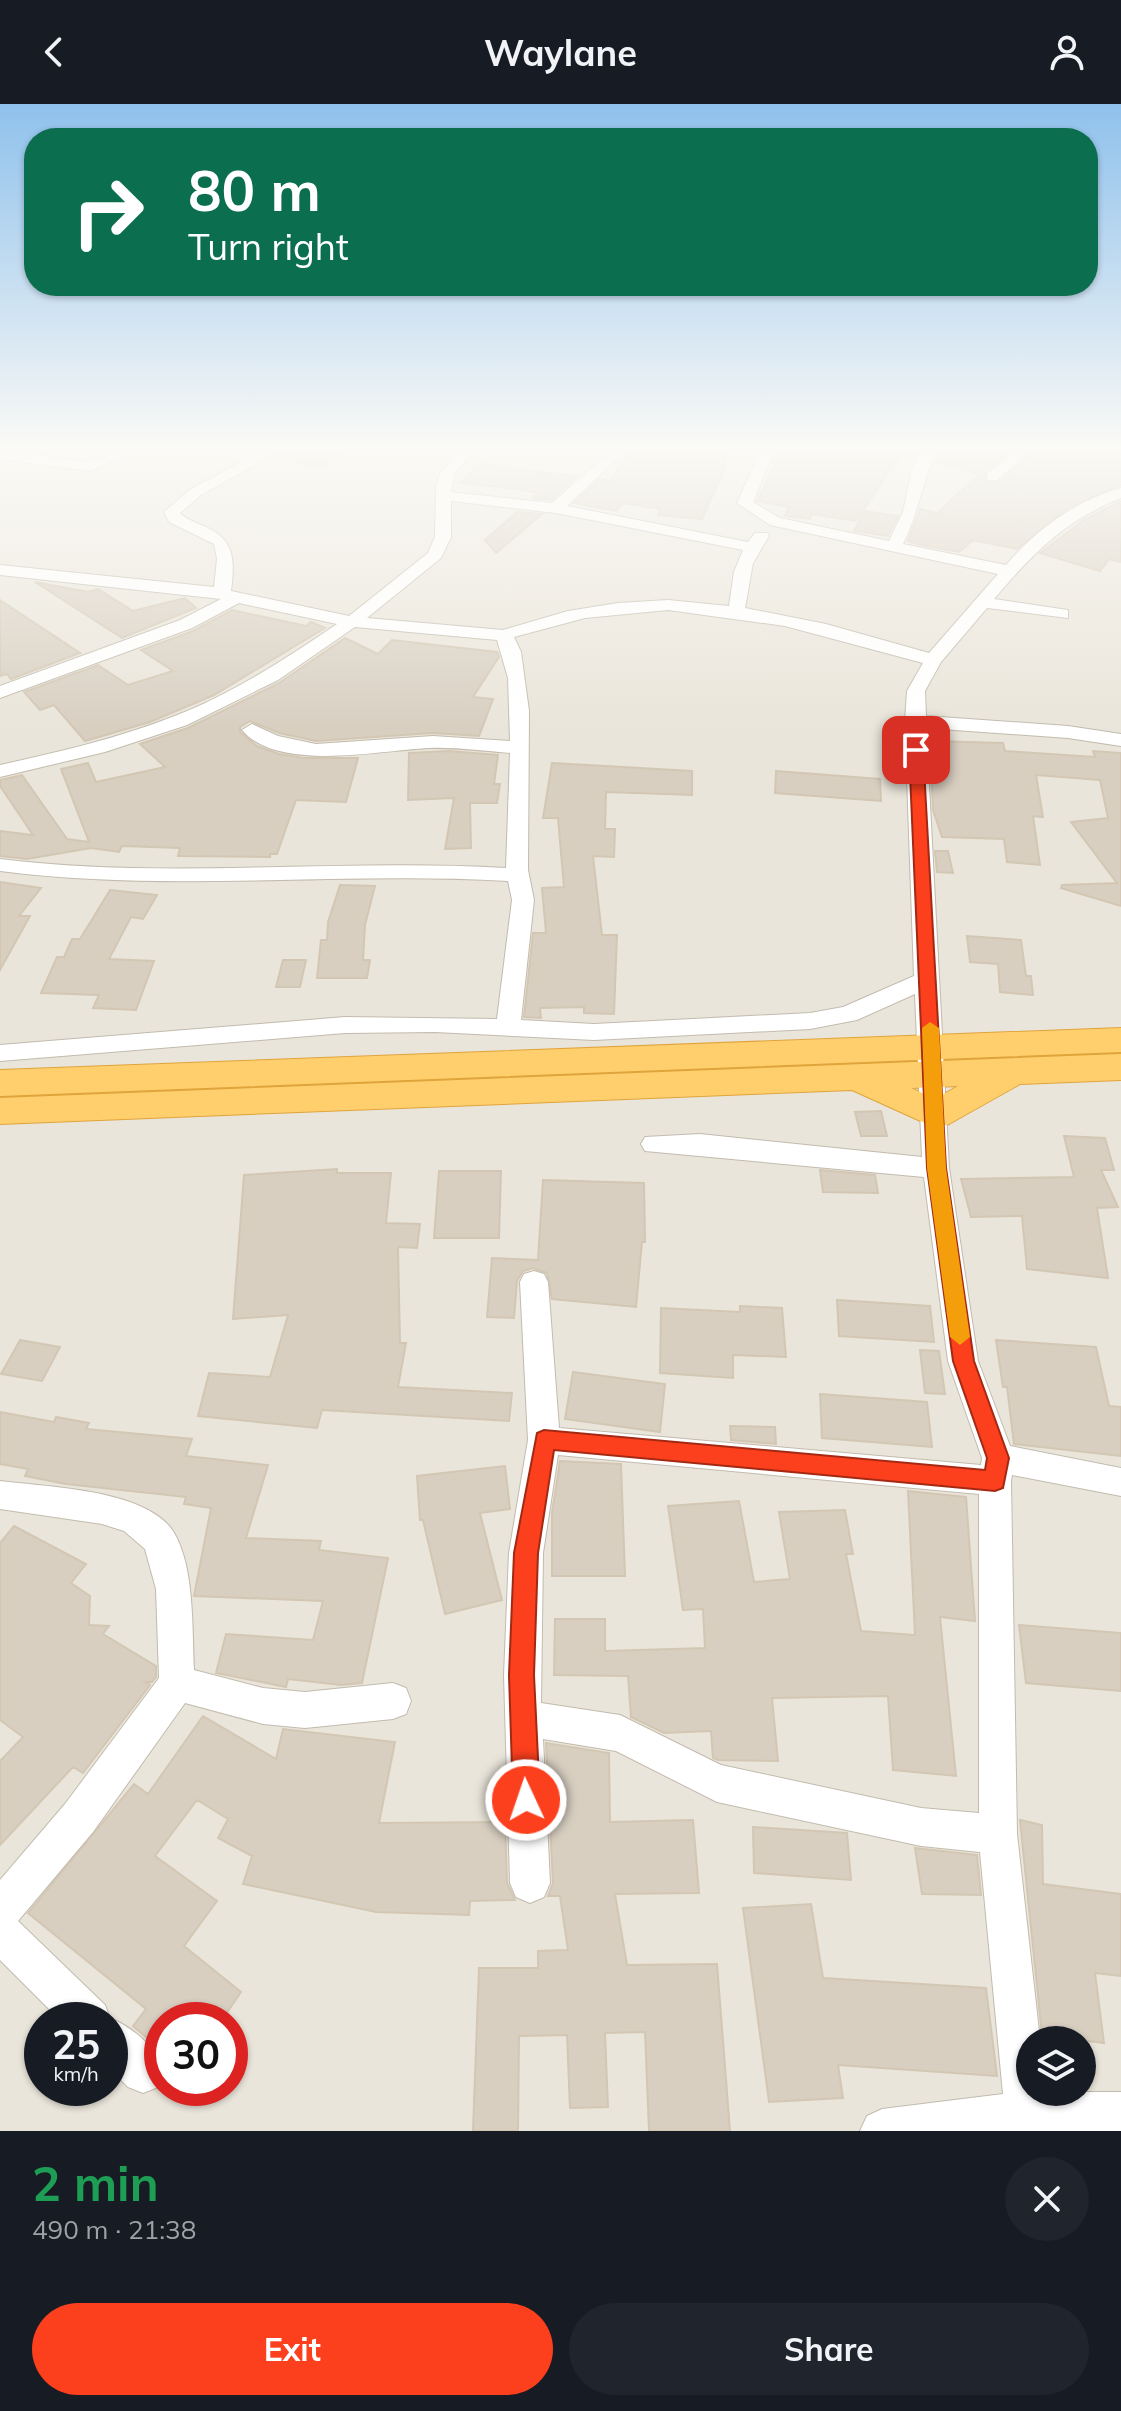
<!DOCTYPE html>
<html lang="en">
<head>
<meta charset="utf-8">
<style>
  :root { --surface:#171b24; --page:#20242c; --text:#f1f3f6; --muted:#9ea1a6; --accent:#fc3f1d }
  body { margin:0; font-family:Mulish,sans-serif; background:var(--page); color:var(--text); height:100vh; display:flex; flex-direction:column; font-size:30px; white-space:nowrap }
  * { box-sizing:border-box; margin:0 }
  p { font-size:26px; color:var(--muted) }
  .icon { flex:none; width:44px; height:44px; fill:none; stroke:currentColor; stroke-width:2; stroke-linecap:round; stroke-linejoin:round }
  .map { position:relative; height:2027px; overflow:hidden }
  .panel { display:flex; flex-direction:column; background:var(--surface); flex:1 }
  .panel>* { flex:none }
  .hud { position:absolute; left:24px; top:24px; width:1074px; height:168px; border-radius:32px; box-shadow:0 2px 6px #0004; background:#0b6e4f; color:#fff; overflow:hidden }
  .fabs { position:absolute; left:1016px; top:1922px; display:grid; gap:16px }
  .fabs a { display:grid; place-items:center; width:80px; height:80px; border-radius:50%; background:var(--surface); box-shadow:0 2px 6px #0004; font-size:40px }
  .speed { position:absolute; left:24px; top:1898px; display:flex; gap:16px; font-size:40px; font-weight:700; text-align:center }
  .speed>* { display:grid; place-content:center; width:104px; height:104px; border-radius:50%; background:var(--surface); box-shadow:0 2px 6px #0004; line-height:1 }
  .speed small { font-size:20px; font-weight:400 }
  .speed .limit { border:12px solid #d22; background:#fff; color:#111 }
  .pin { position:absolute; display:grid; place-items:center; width:68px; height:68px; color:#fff; margin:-34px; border-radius:16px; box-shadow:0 4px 12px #0006 }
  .me { position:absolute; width:88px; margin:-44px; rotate:357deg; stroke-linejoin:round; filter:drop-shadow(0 0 6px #0008) }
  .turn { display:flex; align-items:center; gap:28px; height:168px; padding:0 32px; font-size:36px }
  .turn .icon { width:104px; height:104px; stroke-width:2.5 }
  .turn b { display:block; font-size:56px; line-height:68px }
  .round { display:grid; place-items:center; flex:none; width:84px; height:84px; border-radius:42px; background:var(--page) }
  .summary { display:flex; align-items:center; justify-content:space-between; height:136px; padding:0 32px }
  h1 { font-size:48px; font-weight:700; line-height:60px; color:#1e9e55 }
  .cta { display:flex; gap:16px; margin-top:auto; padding:16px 32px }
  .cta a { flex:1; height:92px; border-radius:48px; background:var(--accent); color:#fff; font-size:32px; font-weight:700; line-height:92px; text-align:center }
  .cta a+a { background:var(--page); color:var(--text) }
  header { display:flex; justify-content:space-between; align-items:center; height:104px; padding:0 32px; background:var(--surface); font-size:36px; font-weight:700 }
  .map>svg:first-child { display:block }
  .residential { fill:#eae5da; fill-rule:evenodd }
  .building { fill:#d8cfc1; stroke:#d3c7b4; stroke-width:2 }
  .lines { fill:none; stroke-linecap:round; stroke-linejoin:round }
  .minor-casing { stroke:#c2bbae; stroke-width:2 }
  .highway-casing { stroke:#e0a43c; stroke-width:2 }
  .minor { fill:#fff; fill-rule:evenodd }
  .highway { fill:#ffcf6e; fill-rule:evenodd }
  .route { fill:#fc3f1d; stroke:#a42913; stroke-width:2 }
  .slow { fill:#f59e0b }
</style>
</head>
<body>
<header><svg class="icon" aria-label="back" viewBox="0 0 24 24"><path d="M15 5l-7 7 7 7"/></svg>Waylane<svg class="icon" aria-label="person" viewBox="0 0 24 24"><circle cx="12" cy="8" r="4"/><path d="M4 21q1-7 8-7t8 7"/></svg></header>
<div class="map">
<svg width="1121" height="2027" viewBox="0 0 1121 2027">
  <rect width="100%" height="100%" fill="#f6f3ec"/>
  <!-- residential -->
  <path class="residential" d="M0,343H1121V2027H0ZM42,1916H110V1984H42ZM162,1916H230V1984H162ZM1030,1936H1082V1988H1030Z"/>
  <!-- building -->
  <path class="building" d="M290,343H358L318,364L275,353Z
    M633,343H725V364L702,415L658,411L660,405L623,399L616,407L574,399L600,375L610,377Z
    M784,343H921L915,353L905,351L906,343L856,417L812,410L810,415L785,412L789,403L757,397Z
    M941,343H1016L985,368L987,379L999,378L1038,343H1121V381L1071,402L1017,445L973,436L959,448L917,440L908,437L920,405L937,409L980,370L935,358Z
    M480,359L531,367L577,372L551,396L533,394L538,389L519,385L461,379Z
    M1121,397V458L1109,455L1100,467L1040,449L1084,416Z
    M865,407L898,412L888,432L854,427Z
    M517,408L542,410L496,449L485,436Z
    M35,478L88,488L98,485L133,507L185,494L196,504L122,534Z
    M0,496L80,549L11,575L7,570L0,572Z
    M232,506L306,522L311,518L325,524L214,591L150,618L85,637L54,601L40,606L24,588L98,561L128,581L173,567L141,546L193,527Z
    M345,534L378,550L392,536L497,548L499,553L473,593L493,595L479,632L433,629L316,637L279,629L250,617L240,623V628L257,642L279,650L304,654H358L346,698L296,696L277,750H270V753L178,752L180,744L122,742L119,748L91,744L27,755L0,752V727L33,731L0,682V676L22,671L67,735L89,738L61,665L88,659L96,678L165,663L140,640L188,624L279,579Z
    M933,637L1003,639L1005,647L1095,653L1093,647L1121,649V802L1061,784L1062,781L1117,779L1071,718L1108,714L1100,676L1036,671L1043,713L1033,712L1040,761L1007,758L1004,735L942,733L933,706L931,660H938Z
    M449,647L498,651L494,680H500L497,699H470L471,744L445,745L454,694L408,696L409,649Z
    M552,659L692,667V691L606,688L605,725H615L614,753L593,752L602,831H617L614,910L584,909V903L540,904L541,914L524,913L533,829H546L542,784L564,783L558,714H543Z
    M776,667L880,675L881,697L775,689Z
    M935,747H948L953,769L937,768Z
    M0,778L41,784L19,812H30L0,866Z
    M340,781L375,782L365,821L363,856H370L367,874H317L321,836H327L328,818Z
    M110,786L157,791L143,815L131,813L109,855L154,857L136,906L93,904L99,891L41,889L57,853H64L72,835H80Z
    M967,832L1021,836L1026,872H1031L1033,891L1000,888L998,860L970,858Z
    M283,856H306L300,883H276Z
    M881,1007L887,1032H861L855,1008Z
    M1064,1032L1105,1034L1114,1066H1101L1118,1103L1097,1104L1108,1174L1027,1165L1022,1112L971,1113L961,1075L1074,1073Z
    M337,1065V1069H391L386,1119L420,1120L417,1144L398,1143L400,1239H406L398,1283L512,1289L509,1317L322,1306L317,1324L198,1312L209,1269L270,1273L288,1211L233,1215L244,1071Z
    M820,1066L875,1071L878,1089L823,1088Z
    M439,1067H501L499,1134H434Z
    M543,1076L644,1079L645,1138H642L636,1203L552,1195L547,1169L533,1164L523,1167L517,1177L514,1214L487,1213L492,1154L538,1156Z
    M837,1196L930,1202L934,1238L839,1232Z
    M740,1202L782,1204L786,1253L733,1251V1274L660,1269L661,1204L740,1208Z
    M20,1236L60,1243L42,1277L1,1270Z
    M996,1236L1096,1243L1109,1302L1121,1303V1352L1014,1340L1007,1283H1003Z
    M920,1246L939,1247L945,1290L925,1289Z
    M573,1268L665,1280L660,1328L565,1315Z
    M820,1290L927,1298L932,1343L822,1334Z
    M0,1308L54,1318L56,1313L89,1319L86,1325L192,1335L186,1352L268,1361L246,1434L321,1437L319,1446L388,1454L362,1579L341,1581L288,1575L286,1583L216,1569L226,1530L313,1536L323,1497L194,1492L211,1404L184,1400L186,1393L66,1380L25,1372L28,1365L0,1360Z
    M730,1322L775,1323L776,1340L731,1336Z
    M560,1357L621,1360L625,1472H552V1409Z
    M505,1362L510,1405L480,1409L502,1496L445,1510L423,1416H420L417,1372Z
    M908,1387L966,1393L975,1517L940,1513L956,1672L893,1666L888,1592L772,1594L778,1657L718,1656L713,1654L711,1627L664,1629L631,1613L628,1572L554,1571L555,1515H605V1547L705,1544L703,1505L683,1506L668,1402L739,1397L754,1478L790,1475L779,1408L845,1406L853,1450H846L861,1527L915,1531Z
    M14,1422L86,1460L71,1479L90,1492L89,1521L109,1522L103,1530L156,1562V1573L152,1578H145L150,1581L83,1669L73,1663L0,1741V1657L23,1633L0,1616V1439Z
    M1019,1521L1121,1529V1587L1026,1579Z
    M203,1612L276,1655L283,1625L395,1638L379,1719L505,1718L507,1779L515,1796L470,1797L469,1811L376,1808L243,1780L252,1752L218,1734L228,1715L197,1696L155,1752L217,1797L184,1842L241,1888L222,1916H162V1947L133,1922L146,1905L28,1809L134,1680L148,1690Z
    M546,1639L609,1649L610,1718L693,1716L699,1789L615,1790L627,1861L717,1860L730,2027H649L645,1928L605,1929L608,2003L570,2004L567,1931L519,1932L518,2027H473L479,1864H538V1847L568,1846L560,1792H548L553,1779Z
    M1020,1716L1042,1721L1043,1780L1121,1790V1872L1095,1869L1104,1939L1042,1931Z
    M753,1723L847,1729L851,1776L754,1769Z
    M915,1744L977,1751L981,1791L922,1790Z
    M811,1800L823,1874L986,1884L997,1972L838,1961L843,1994L769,1998L743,1804Z"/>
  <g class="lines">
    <defs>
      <path id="minor" d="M127,343H145L90,367L0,355V347L88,358Z
        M270,343H287L201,391L180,409C185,415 193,417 201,421C235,434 235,454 231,487L349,512L428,449L435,433L436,383L440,369L464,343H478L454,370L451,388L552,399L615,343H630L567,402L748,438L755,429H767L769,432L753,459L745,504L826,520L929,549L998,470L770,421L737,399L762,343H776L753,398L780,414L889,437L903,408L912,364L924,343H938C923,374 919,408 903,440L1006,461C1036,426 1075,397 1121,384V394C1064,417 1033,449 994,495L1068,506V514L987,504L941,558L925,587L926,612L1068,622L1121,630V642L1068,634L926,624L949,1064L978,1257L1010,1342L1121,1364V1392L1012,1371L1011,1377L1017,1730L1040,1936H1030V1988H1121V2027H860L867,2012L882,2005L1003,1990L980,1748L921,1742L717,1698L616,1647L543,1635L550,1779L544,1793L530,1799L516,1793L510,1779L504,1571L509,1449L528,1336L520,1178L524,1170L534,1167L544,1170L548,1178L559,1324L981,1361L982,1354L948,1257L924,1073L645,1047L641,1040L645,1033L700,1030L922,1053L915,890L857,916L810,925L594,936L435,928L345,929L0,957V941L345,913L497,915L512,796L508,777C339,767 168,789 0,767V755C167,776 338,754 506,764L510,649C484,647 456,643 429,644C381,646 278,669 242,626L252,620L278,632L316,640L433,632L510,637L508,574L497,536L355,523L278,576L187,621L105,648L0,673V661C58,648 116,635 172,613C231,591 285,555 337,520L239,499L192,524L0,594V582L180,516L221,495L0,471V461L214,483L217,455L214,440L169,418L164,408L191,385ZM451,397L556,409L743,446L734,468L729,502L668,496L618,499L568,507L503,526L367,514L441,454L451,433ZM668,506L785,522L923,559L907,587L905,617L914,872L843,903L810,909L594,920L521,916L534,796L528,766L529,607L521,548L514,533L585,514ZM558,1351L979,1390V1709L921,1704L721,1661L620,1611L541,1599L543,1449Z
        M1020,343H1035L997,376H987V370Z
        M0,1377C46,1383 145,1385 173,1427C195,1462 192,1526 194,1566L263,1584L305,1588L393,1579L406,1584L411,1597L406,1610L393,1615L305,1624L263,1620L185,1599L93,1728L18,1817L105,1901L110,1914C136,1925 171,1953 158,1983L143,1989L128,1983L110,1965V1916H60L0,1856V1776L65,1700L159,1574L156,1485L145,1445L124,1427L102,1420L0,1405Z"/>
      <path id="highway" d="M1121,924V948L0,992V966Z
        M1121,950V976L1020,980L949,1020L936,1024L852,986L0,1020V994ZM958,982L935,995L911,984Z"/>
    </defs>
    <!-- minor casing -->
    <use href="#minor" class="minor-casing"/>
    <!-- highway casing -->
    <use href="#highway" class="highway-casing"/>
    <!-- minor -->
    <use href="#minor" class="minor"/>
    <!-- highway -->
    <use href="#highway" class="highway"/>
  </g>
  <!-- sky -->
  <linearGradient id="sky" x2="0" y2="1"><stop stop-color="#8fc1ec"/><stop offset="0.55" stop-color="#fbfaf6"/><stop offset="1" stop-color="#fbfaf6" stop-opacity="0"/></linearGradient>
  <rect width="1121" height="626" fill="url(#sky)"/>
  <!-- route -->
  <path class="route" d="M916,641L923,646L946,1064L974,1257L1009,1354L1003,1384L995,1387L554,1346L538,1449L534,1571L540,1696L536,1706L526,1710L517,1706L513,1696L509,1571L514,1449L537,1329L544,1326L985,1366L987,1354L953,1257L927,1064L909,646Z"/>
  <!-- slow -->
  <path class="slow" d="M930,918L939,924L946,1064L970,1233L960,1241L950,1233L927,1064L922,924Z"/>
</svg>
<div class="fabs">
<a><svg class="icon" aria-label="layers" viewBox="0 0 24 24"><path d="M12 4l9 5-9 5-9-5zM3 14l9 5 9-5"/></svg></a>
</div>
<div class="speed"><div>25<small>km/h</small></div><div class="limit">30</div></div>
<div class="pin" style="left:916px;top:646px;background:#d93025"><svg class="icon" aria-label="arrive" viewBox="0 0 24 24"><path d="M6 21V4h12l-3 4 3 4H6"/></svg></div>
<svg class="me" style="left:526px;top:1696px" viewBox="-20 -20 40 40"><circle r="17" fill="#fc3f1d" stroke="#fff" stroke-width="3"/><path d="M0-11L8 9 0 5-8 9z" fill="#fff"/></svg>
<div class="hud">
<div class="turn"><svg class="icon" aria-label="right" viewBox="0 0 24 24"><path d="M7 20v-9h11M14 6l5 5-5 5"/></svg><div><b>80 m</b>Turn right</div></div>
</div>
</div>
<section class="panel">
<div class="summary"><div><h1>2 min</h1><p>490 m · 21:38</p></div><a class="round"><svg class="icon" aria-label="close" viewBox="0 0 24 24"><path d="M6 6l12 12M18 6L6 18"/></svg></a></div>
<div class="cta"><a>Exit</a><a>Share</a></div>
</section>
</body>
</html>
